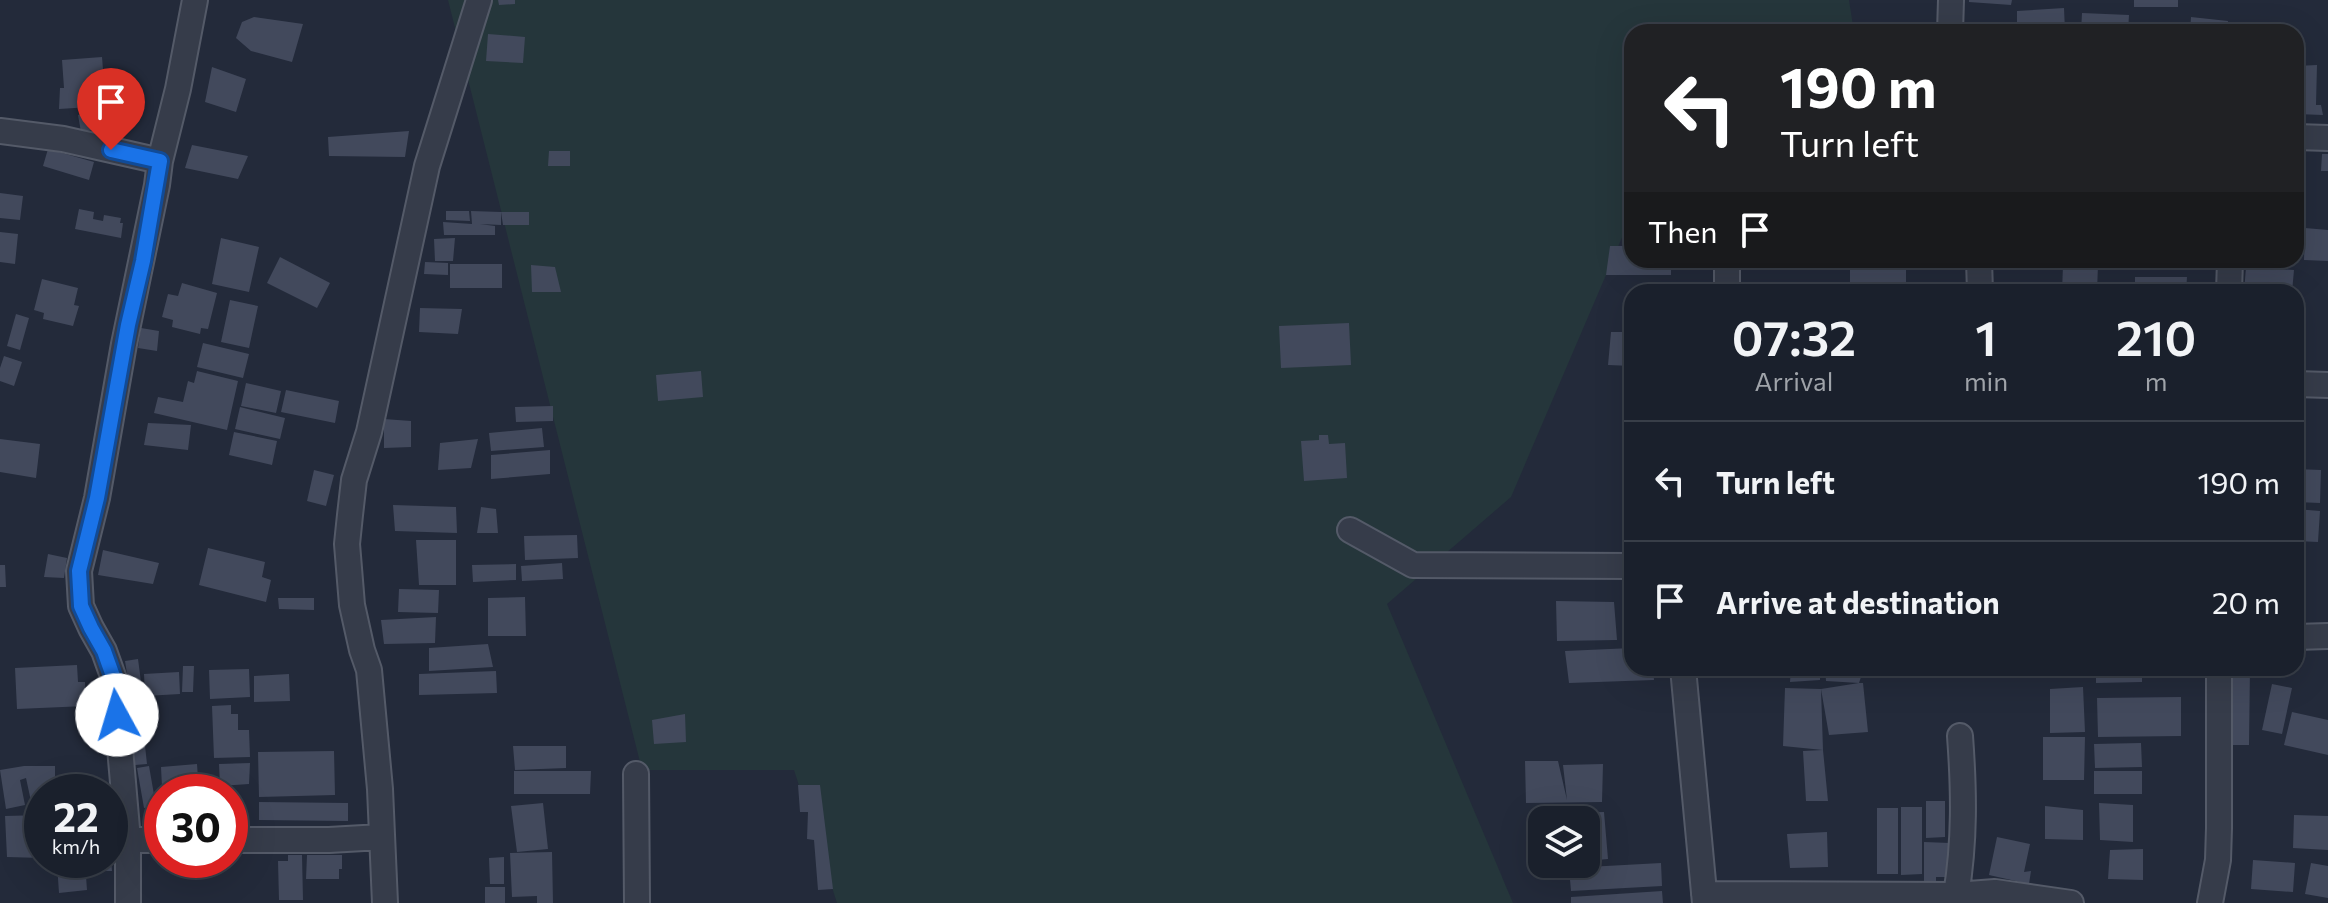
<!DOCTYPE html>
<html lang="en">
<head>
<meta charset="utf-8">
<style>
  :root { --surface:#1a202c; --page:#232834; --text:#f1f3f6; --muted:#9fa3a9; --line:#383e48 }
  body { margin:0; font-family:Commissioner,sans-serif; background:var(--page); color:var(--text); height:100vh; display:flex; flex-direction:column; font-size:30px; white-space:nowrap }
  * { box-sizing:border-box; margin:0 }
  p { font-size:26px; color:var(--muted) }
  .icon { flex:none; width:44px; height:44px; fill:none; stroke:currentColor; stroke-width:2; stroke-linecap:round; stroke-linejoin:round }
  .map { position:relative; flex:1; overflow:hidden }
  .panel { position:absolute; left:1624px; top:284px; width:680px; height:392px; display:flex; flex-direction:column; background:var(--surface); border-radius:24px; box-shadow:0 8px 32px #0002,0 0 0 2px var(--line) }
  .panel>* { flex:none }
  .banner { position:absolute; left:1624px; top:24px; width:680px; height:244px; border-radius:24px; box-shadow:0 8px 32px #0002,0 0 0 2px var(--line); background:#202124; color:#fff; overflow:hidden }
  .controls { position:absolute; left:1528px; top:806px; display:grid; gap:16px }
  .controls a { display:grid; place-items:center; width:72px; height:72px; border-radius:16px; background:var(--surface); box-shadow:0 8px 32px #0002,0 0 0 2px var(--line); font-size:40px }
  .speed { position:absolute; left:24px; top:774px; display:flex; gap:16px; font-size:40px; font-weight:700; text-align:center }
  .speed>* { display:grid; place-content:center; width:104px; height:104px; border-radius:50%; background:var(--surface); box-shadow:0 8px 32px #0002,0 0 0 2px var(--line); line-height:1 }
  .speed small { font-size:20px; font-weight:400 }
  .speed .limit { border:12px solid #d22; background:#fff; color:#111 }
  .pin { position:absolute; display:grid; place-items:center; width:68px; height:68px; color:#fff; margin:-82px -34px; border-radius:50% 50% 50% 0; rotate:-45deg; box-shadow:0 0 8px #0007 }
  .pin .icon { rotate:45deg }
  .me { position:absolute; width:88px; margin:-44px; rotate:354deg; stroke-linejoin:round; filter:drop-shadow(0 0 6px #0008) }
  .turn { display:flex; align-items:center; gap:28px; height:168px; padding:0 24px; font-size:36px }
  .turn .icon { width:104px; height:104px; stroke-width:2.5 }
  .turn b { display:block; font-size:56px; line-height:68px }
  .then { display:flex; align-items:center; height:76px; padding:0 24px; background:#0003; gap:16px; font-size:30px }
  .eta { display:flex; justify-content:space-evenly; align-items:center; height:136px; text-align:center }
  .eta b { font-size:48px; font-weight:600; line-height:56px }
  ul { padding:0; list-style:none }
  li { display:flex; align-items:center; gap:24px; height:120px; padding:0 24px; border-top:2px solid var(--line) }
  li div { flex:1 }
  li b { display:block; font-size:30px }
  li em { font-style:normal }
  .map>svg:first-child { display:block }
  .green { fill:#25363b }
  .building { fill:#42495c }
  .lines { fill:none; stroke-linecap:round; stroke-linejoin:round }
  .minor-casing { stroke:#545a68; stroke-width:28 }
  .minor { stroke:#363c4a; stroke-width:24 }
  .route-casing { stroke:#114b97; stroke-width:20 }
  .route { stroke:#1a73e8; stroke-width:14 }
</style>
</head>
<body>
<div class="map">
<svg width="2328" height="903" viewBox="0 0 2328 903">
  <rect width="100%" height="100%" fill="#232a3a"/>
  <!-- green -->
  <path class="green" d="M448,0H1849L1854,32H1632V214L1606,275L1511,497L1387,604L1513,903H837L794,770H642Z"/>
  <!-- building -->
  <path class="building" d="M498,0H515V4L499,5Z
    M1969,0H2012L2011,5L1969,2Z
    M2134,0H2178V7H2134Z
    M2064,8L2065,31L2017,30V11Z
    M2082,13L2129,15L2128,32H2081Z
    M254,17L303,24L292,62L251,51L236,38L242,22Z
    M2191,17L2228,21L2227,32H2190Z
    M488,34L525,37L523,63L486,61Z
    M102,57L106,106L59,109L60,88H64L62,60Z
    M2317,65L2316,105H2321L2323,115L2296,114V66Z
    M212,67L246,79L236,112L205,102Z
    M112,109L115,126L81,132L78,115Z
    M409,131L405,157L329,156L328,137Z
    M192,145L248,156L238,179L185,168Z
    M48,149L94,162L89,180L43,166Z
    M549,151H570V166H548Z
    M2322,154H2328V171H2321Z
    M0,193L23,196L20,220L0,218Z
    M79,209L94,212L93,219L103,221L104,215L121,218L120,223H123L121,238L75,229Z
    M446,211H469L470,221L446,220Z
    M471,211L501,212H529V225H503L501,212V225L480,224L495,226V235H444L443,222L472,224Z
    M2305,228L2328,230V261L2304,260Z
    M0,232L18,234L15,264L0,262Z
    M221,238L259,247L249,292L212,284Z
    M455,238L453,261H435L434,239Z
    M1610,246H1632V260H1671V275H1606Z
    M280,257L330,283L317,308L267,283Z
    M1906,261V286L1850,288V262Z
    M425,262L448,263V275L424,274Z
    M450,264H502V288H450Z
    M531,265L555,267L561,292H532Z
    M2063,265H2098L2097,292H2062Z
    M2246,267L2294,270L2292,292H2244Z
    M2135,277H2187L2186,292H2135Z
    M42,279L78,288L74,305L79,306L73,326L43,319L44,313L34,310Z
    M182,283L217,293L208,329L201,328L200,334L172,327L173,320L162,317L168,294L178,296Z
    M230,300L258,306L249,348L221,342Z
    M420,308L462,309L458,334L419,332Z
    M16,314L29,318L20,350L7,346Z
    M1349,323L1351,365L1281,368L1279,326Z
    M141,328L159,331L157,351L138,348Z
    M1611,332H1632V366L1608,365Z
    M203,343L249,354L243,378L197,367Z
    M4,356L22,362L14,386L0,381V368Z
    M197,371L238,381L227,430L154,413L158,397L183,402L188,381L194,383Z
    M701,371L703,397L658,401L656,375Z
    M246,383L281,391L276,413L241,406Z
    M286,390L339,401L335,423L281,412Z
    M553,406V421L516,422L515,407Z
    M240,407L285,418L280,439L235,429Z
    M384,419L411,421V447L384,448Z
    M148,423L191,425L188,450L144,445Z
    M542,428L544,447L491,451L489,433Z
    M234,432L277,441L272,465L229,455Z
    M1319,435H1328L1329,444L1345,443L1347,478L1304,481L1301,441L1319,440Z
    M0,439L40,444L36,478L0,472Z
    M478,439L471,468L438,470L440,443Z
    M550,450V474L491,479V455Z
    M2296,469L2321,470L2320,503L2296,502Z
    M314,470L334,475L326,506L307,501Z
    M393,505L456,507L457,533L395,531Z
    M481,507L496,509L498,533H477Z
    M2296,509L2320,511L2318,542L2296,541Z
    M577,535L578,558L525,560L524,536Z
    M416,540H456V585H419Z
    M208,548L265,562L262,577L271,580L266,602L199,585Z
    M103,550L159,563L153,584L98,575Z
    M48,554L67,558L64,578L44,577Z
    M562,563L563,579L522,581L521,566Z
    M516,564V580L473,582L472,565Z
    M0,565H5L6,587H0Z
    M399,589L439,590L438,613L398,612Z
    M525,597L526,636H488V598Z
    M278,598H314V610L279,609Z
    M1556,601L1614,602L1617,640L1557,641Z
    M436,617L435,643L384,644L381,620Z
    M488,644L493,667L429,671V648Z
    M1632,648V668H1653L1654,680L1569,683L1565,651Z
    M138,659L143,697L131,699L125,661Z
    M77,665L78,682H85L86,706L17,709L15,668Z
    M183,666H194L193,692H182Z
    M1791,668H1820V680L1790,682Z
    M1825,668H1864L1859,683H1863L1868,732L1829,735L1821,689L1823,750L1783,746L1785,688L1821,689L1859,683L1826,681Z
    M1865,668H1912V674H1865Z
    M1921,668H1969V676L1921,674Z
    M2040,668H2084V677H2039Z
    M2096,668H2142V682L2096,683Z
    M2228,668H2250L2249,745H2226Z
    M249,669L250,697L210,699L209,670Z
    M496,671L497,693L419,695V674Z
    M179,672L180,694L145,696L144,674Z
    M289,674L290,701L254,702V676Z
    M2272,684L2292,688L2282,734L2262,730Z
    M2083,687L2085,732L2050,733V689Z
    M2181,697V736L2098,737L2097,698Z
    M231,705V714H238V730H249L250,757L214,758L212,706Z
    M2292,712L2328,720V755L2284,745Z
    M685,714L686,742L654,744L652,720Z
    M145,718L146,727H143L147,764L135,765L129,720Z
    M2043,737H2085L2084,780H2043Z
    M2141,743L2142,767L2095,768L2094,744Z
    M513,746H566V768L515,770Z
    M1823,750L1828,801H1806L1803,751Z
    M334,751L335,795L259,797L258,752Z
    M1525,761H1558L1567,800L1563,765L1603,764L1602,802L1526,803Z
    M250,763L249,784L220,786L219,764Z
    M197,764L199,792H180L179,786L162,787L161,767Z
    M24,766H55V782H61L64,792H42V805L32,806L26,778L20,780L25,805L6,809L0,770Z
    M149,766L156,806L144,808L137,768Z
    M514,771H591L590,794H514Z
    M2094,771H2142V794H2094Z
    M798,785H820L833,889L818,890L814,840L807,839L808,812H800Z
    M1926,801H1945V837L1926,838Z
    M259,802L348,803V821L259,820Z
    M543,803L548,849L517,852L511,806Z
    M2099,803L2133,805V842L2100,840Z
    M2045,806L2083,810V840L2045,839Z
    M1901,807H1922V874L1901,875Z
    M1877,808H1898V874H1877Z
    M1604,812L1608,859L1586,861V820H1542V860L1528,859V814Z
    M42,815V858L7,857L5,816Z
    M2294,815L2328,816V850L2293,848Z
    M1827,832L1828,867L1790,868L1787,834Z
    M1997,837L2030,844L2024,872L2031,871L2029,884L1989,875Z
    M1924,842L1950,843L1949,877H1936V883H1924Z
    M2143,849V880L2108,879L2110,850Z
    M552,852L553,903H537V896L512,897L510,853Z
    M288,855H302L303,900H279L278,861H288Z
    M307,855H342V869H339V879H306Z
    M504,857V884H490L489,858Z
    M99,860H111L112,871H100Z
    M2253,860L2295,863L2293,892L2251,889Z
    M85,862L87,890L59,893L57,864Z
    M1661,863L1662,886L1571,891L1569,868Z
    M2311,863L2328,866V898L2305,894Z
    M485,887H505V903H485Z
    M1662,891L1663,903H1571V897Z"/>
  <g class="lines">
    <defs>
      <path id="minor" d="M1950,32L1951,0
        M0,131L63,139L160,161
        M2296,137L2328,138
        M1727,260V292
        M1979,260L1980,292
        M2229,292L2230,260
        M2296,384L2328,385
        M1350,530L1413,565L1632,566
        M2296,637L2328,636
        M1683,668L1705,903
        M1960,736C1964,790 1965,841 1956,895L1995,892L2071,903
        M636,774L637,903
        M162,840H128L114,679L104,651L91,628L81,606L79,571L97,498L124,344L157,185L160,161L178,89L195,0
        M230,840H329L381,837
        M1704,894L1956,895L1958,903
        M128,903V840
        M385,903L380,789L369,670L362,650L352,605L347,544L350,515L354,480L369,432L427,166L479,0
        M2210,903L2218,860L2219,828V668"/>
    </defs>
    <!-- minor casing -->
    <use href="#minor" class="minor-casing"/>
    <!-- minor -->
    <use href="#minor" class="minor"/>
  </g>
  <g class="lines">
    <defs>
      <path id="route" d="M111,150L160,161L143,261L128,325L97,498L79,571L81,606L91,628L104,651L114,679L117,715"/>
    </defs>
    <!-- route casing -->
    <use href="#route" class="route-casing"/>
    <!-- route -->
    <use href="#route" class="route"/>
  </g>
</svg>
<div class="controls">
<a><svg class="icon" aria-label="layers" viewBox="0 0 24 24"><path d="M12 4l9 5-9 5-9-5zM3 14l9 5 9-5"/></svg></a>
</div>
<div class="speed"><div>22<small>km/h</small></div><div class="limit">30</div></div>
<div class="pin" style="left:111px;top:150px;background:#d93025"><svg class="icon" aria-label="arrive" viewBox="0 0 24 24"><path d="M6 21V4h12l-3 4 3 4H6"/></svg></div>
<svg class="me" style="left:117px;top:715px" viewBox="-20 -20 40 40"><circle r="19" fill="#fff"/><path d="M0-13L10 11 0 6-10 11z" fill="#1a73e8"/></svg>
<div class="banner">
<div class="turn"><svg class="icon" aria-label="left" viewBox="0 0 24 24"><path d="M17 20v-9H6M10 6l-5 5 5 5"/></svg><div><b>190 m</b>Turn left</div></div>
<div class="then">Then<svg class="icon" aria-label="arrive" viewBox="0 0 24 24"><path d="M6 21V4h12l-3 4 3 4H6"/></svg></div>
</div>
<section class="panel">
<div class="eta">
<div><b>07:32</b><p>Arrival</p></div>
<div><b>1</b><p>min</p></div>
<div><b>210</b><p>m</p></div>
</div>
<ul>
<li><svg class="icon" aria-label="left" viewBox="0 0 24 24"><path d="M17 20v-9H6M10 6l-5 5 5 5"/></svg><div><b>Turn left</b></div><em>190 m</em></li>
<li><svg class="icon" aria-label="arrive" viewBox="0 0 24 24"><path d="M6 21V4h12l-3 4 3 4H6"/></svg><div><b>Arrive at destination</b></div><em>20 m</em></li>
</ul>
</section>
</div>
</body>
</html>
